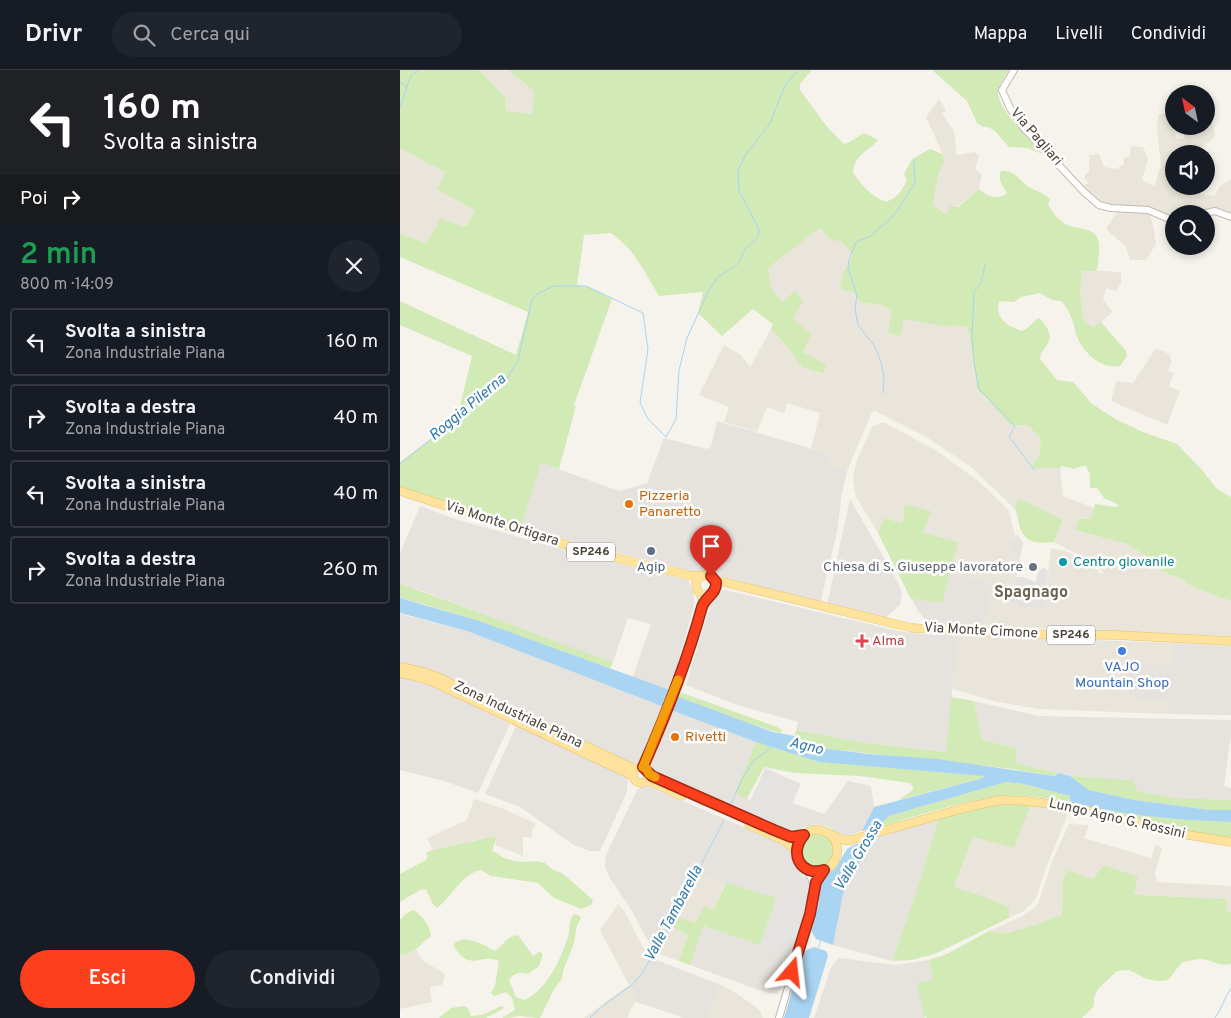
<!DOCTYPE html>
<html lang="it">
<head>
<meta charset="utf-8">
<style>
  :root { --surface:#171b24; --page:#20242c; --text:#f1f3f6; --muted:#9ea1a6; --line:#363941; --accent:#fc3f1d }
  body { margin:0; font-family:Overpass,sans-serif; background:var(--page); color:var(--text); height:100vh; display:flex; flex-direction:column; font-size:19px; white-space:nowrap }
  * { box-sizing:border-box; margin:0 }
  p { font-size:16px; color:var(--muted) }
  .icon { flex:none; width:28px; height:28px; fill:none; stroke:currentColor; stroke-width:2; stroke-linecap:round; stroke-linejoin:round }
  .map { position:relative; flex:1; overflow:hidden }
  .details { display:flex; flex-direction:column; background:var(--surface); width:400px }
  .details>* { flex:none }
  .hud { background:#202124; color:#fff; overflow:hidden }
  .needle { width:32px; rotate:327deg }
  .tools { position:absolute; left:765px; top:15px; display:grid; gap:10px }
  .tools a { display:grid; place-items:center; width:50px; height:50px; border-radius:50%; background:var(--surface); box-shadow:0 2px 8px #0003; font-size:25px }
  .pin { position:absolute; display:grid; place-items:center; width:42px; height:42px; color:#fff; margin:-51px -21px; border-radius:50% 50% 50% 0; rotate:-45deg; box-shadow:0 0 5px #0007 }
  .pin .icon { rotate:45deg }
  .me { position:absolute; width:55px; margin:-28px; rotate:17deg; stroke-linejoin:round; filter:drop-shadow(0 0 4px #0008) }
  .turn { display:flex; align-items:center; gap:18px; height:105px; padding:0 20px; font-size:22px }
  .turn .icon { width:65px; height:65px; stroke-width:2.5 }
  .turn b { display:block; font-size:35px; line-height:42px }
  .then { display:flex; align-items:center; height:48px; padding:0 20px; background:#0003; gap:10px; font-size:19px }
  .round { display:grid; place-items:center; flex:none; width:52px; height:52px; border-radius:26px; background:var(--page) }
  .overview { display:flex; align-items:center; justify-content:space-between; height:85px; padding:0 20px }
  h1 { font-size:30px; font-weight:600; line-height:38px; color:#1e9e55 }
  .action { display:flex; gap:10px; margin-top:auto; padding:10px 20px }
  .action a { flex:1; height:58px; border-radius:30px; background:var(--accent); color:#fff; font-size:20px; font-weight:600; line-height:58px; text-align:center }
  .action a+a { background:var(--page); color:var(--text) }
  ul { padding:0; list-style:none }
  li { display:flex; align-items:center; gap:15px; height:68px; margin:0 10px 8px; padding:0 10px; border:2px solid var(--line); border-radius:5px }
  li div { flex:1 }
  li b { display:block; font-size:19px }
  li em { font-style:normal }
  header { display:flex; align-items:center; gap:30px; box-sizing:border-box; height:70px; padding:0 25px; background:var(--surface); border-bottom:1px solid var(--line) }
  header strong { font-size:24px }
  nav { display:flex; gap:28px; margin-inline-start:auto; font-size:18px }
  .search { width:350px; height:45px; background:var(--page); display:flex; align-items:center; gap:12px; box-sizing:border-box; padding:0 18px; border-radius:28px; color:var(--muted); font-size:19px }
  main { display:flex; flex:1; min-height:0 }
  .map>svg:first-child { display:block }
  .residential { fill:#eae5da }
  .industrial { fill:#e6e2dd }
  .green { fill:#d2eab5 }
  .parking { fill:#e5e3e0 }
  .water { fill:#a9d4f2 }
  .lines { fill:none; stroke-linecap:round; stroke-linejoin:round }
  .stream { stroke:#a9d4f2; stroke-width:1 }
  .minor-casing { stroke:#c2bbae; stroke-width:8 }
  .major-casing { stroke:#e6c16a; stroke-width:9 }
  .minor { stroke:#fff; stroke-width:6 }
  .major { stroke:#ffe39c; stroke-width:8 }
  .route-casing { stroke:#a42913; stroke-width:12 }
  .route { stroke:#fc3f1d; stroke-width:9 }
  .slow { stroke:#f59e0b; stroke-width:9 }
  .food-dot { fill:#e8710a; stroke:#fff; stroke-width:2 }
  .service-dot { fill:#5c6f8a; stroke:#fff; stroke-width:2 }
  .culture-dot { fill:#0f9aa8; stroke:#fff; stroke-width:2 }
  .worship-dot { fill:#6b7280; stroke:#fff; stroke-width:2 }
  .health-dot { fill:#e0444e; stroke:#fff; stroke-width:2 }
  .shop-dot { fill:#3f7fe0; stroke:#fff; stroke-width:2 }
  .labels { text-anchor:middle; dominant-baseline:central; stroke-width:5; stroke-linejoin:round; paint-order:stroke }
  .shield { fill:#fff; stroke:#817c74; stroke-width:1 }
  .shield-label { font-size:12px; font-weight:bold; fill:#4b4439 }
  .street-label { font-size:14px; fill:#4b4439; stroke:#fff }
  .food-label { font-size:14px; fill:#c56008; stroke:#fff; text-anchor:start }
  .culture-label { font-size:14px; fill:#0d838f; stroke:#fff; text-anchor:start }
  .service-label { font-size:14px; fill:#4e5e75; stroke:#fff }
  .worship-label { font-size:14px; fill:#5b616d; stroke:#fff; text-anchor:end }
  .health-label { font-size:14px; fill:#be3a42; stroke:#fff; text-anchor:start }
  .shop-label { font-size:14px; fill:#366cbe; stroke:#fff }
  .water-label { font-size:15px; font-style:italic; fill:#2e7ab2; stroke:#fff }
  .quarter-label { font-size:16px; font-weight:bold; fill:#6e6250; stroke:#fff }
</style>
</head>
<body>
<header>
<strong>Drivr</strong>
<div class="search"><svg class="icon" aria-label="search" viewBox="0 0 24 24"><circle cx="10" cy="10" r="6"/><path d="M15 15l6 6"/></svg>Cerca qui</div>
<nav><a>Mappa</a><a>Livelli</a><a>Condividi</a></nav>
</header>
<main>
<section class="details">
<div class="hud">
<div class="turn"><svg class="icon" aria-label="left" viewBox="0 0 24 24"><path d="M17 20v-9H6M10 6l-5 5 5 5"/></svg><div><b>160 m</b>Svolta a sinistra</div></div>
<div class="then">Poi<svg class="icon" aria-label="right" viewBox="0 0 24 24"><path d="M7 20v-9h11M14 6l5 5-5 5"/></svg></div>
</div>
<div class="overview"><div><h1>2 min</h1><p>800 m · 14:09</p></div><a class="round"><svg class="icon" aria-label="close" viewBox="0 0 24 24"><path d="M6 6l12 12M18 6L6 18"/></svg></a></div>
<ul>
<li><svg class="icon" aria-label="left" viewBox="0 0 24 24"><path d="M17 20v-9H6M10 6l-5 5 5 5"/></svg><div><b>Svolta a sinistra</b><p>Zona Industriale Piana</p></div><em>160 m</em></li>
<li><svg class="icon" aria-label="right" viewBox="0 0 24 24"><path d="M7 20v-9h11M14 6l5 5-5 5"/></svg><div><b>Svolta a destra</b><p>Zona Industriale Piana</p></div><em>40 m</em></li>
<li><svg class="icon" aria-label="left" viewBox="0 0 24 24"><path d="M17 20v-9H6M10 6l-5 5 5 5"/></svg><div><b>Svolta a sinistra</b><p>Zona Industriale Piana</p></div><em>40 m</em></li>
<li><svg class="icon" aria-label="right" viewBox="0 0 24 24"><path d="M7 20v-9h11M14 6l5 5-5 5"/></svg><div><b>Svolta a destra</b><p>Zona Industriale Piana</p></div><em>260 m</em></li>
</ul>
<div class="action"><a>Esci</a><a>Condividi</a></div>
</section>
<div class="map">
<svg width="831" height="948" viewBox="0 0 831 948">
  <rect width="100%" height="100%" fill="#f6f3ec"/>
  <!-- residential -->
  <path class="residential" d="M79,0H108L134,21L132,44L106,42L105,27Z
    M539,29L546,40L542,44L554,61L557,85L575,82L579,86L575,100L582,104L579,119L547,144L533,135L538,105L545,89L526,47Z
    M809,35L815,67L797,81H793V84H774V116H803L801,124L814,126L820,116L831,109V144L818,139H806L794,144H774V149L748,136H724L700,132L683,115L688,114L684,106L689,101V85L699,84L704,97L716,99L724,94V87H730L731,76L743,77L748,88L742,110L754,116L761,97L757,58L758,45L771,42L776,68L785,69L782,56H806V36Z
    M0,78L46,103L75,140L68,154L27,173L0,164Z
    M717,142H743L750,145L754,159L756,174L746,190H730L726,177L706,159Z
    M420,158L429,169L442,171L453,184L444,201L445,221L453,222L459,232L484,236L504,248L548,257L551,255L567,257L570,267L575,308L581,325L589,332L627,355L641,368L639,386L631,398H660L663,426L694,438L691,449L675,460L727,474L746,486L764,502L784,510L787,514L806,522L831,531V566L585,556L593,512L547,503L523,463L525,459L505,442L502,453L484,448L478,463L456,427L453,410L456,392L472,357L483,352L534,379L581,413L609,441L615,465L610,471L612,485L620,488L610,532L644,539L651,478L668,482L687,492L703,505L702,501L693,492L654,472L663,451L618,429L615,439L571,397L528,368L475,341L472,342L467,354L447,401L428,396L430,384L411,378L420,343L387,333L384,343L367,337L357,362L324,352L329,337L299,325L324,275L341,285L350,297L371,259L390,280L402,297L426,294L403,282L393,249L382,232L370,218L368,198Z
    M682,200L721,202V213L716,221L706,218L703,230L713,242L693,259L683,248L680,222Z
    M756,278L769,284L772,293L768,300L774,303L769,316L780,321L767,355L711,331L716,311L733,313Z
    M558,565L774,573V594L730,592L772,629L767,644L639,639L598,632L552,619Z
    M74,729L104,739L136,754L132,760V767H123V786L95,775L97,768L79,769L33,780L27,768L67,750Z
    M631,734L669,741L646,798L636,828L624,841L609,848V837L585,827L554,818L573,767L614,778Z
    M669,754L689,755L684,768L751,788L756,774L762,778L755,804L757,812L831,816V843L827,841L826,829L739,825L734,823L738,807L693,809L667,800L663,811L662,845L635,855L607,863L589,861L620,847L633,839L638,834L653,789Z
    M293,802L325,814L314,841L295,853L276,846L288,865L279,891L259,884L252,878L277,836Z
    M218,834L225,842L245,881L251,888L243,903L229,915L236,932L230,940L228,948H184L229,915L200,860Z
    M16,879L22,890L45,904L42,915L30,917L32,932L0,939V883L6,885Z
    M319,914L335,922L353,935L360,941L363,948H308Z"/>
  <!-- industrial -->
  <path class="industrial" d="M317,351L430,384L428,396L447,401L442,423L437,462L420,534L121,458L141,393L219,421L247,413L264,368L307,379L311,376Z
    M450,429L495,507L502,522L500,535L485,548L427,535Z
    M20,436L58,450L180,484L288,510L294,525V535L270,620L233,607L251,554L228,548L213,592L168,576L31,524L0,514V483Z
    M547,503L593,512L585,556L530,555L518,541L512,529L542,533Z
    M325,520L498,561L521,564L558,565L546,682L466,673L396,660L398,652L340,636L286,615L313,527Z
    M0,544L67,561L264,637L243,687L237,693H230L18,597L0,594Z
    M774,573L831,576V645L767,644L771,629L729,628L730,592L774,594Z
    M0,607L23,612L78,636L110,654L78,723L44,711L0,700Z
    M574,631L638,646L831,650V665L824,716L831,718V730L775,728L736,721L733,710L670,706L615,693L617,678L582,670Z
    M271,640L356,672L335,723L382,745L393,733L424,744L448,711L471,716L474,737L462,761L441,768L430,757L416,754L402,758L393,767L252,703V693Z
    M116,656L228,707L227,722L200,781H190L174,775L120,737L85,724Z
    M244,714L378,772L389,780L395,794L403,805L392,802L366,875L393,886L387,910L377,924L364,922L290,895L302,856L360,874L326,813L325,814L293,802L277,836L252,878L232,841L210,808L205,797L206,785L237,720Z
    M539,748L513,832L492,891L433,875L443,824L472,769Z
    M251,888L319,914L308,948H285L236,932L229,915L243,903Z
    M439,888L495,895L529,890L533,909L516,913L525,948H414L430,900L434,893Z"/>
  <!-- green -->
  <path class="green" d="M0,0H79L105,27L106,41L132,44L134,21L108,0H412L400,14V20L428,58L444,74C452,72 456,67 464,63L478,70C467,83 455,83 453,103C462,116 471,126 486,132C497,128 502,121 507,110L504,104L512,89L530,79L542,84L545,89L538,105L533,135L546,144L550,136L558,137L579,119C587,126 598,131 607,123C603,116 597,110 601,101C615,99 619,111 629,117C636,121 644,123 650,129L648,135C652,141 656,147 661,151C676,164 702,151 699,182C698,189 699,194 696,201H682L680,222L683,248L693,258L701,252L726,281L727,286L720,296C700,299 685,284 677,267C675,263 675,259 674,255C672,248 666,235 661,231L652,230L640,223L621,227L614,232L599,231C595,249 607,256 622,261C630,258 632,252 639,248C643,251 644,254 647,258C656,274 641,276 640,289L657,310L673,312L692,334L717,350L743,362L777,374L802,400L817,419L831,427V531L806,522L787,514L784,510L764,502L746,486L727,474L675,460L679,449H691L695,434L716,437L719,435L704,428L697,418H690V404L686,396H682L674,399L662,396L660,398H630L639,386L641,368L627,355H611L577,319L570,267L567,257L552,255L548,257L504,249L500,266L488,263L492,241L484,236L459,232L458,229L453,222L445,221L440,217L444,201L453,184L442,172L429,169L420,158L368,198L371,218L382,232L395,221L403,231L393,249L411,264L403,282L426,294L424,303L402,297L390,280L371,259L373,254L353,239L322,266L298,243L303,222L259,226C244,201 235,180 211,163L184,165L177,215L189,217L212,229L174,335L176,336L159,399L141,393L121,458L0,420V392L57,349L72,286L0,255V231L116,285L128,242L0,187V164L27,173L41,148L63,157L68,154L75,140L37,119L46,103L0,78Z
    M532,0H609C605,6 599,14 598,21C596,38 633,73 645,85L628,78L609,77L595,61L588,57H583L577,53L567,31Z
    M618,428L663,450L654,472C638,473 627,475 620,458C618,451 618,445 615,439Z
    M505,434L531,441L523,463L558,472L542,533L511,529L478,463L484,448L502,453L505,442L503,440Z
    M0,514C71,538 141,567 213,592L210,598C140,575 72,546 0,528Z
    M277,621L377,657L382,660L380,663L338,650L276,626Z
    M551,627L574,631L582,670L617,678L615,693L658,703L655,706L605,698L428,679L399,671L395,666L396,660L466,673L546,682Z
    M356,672L419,692L586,705L580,709L499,730L513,720V717L510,713L460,706L395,703L364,697L347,729L335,723Z
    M670,706L733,710L737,721L775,728L831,730V740H810L734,730L689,720Z
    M606,712L624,714L670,726L671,733C651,729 629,725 609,726C564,729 519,746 476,758L489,746Z
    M609,733L631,734L614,778L573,767L554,817L585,827L609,837V848L537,883L512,890L492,891L513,832L539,748L590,735Z
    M696,739L831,752V768L810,766Z
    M400 780a17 17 0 1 1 34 0a17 17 0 1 1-34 0Z
    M90,767H97L92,780L104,788L114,791L124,792L137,791L145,793L153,800L162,803L193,830L191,835L181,839L154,828L138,813L91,806L81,800C60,805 53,826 37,838L33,834L26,819L20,820L0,832V804L26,790L28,786L26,783L29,781Z
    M704,795L738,807L734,823L739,825L826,829L827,841L831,843V894C817,896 819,893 807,890C798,888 790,891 782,892L768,910L759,911L747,909L729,900L717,901L698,919L694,928V936L682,948H527L524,946L516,913L533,909L529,890L547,884L589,861L607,863L635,855L662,845L663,811L667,800L693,809Z
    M326,813L376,828L360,875L303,856L290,895L279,891L288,865L271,856L276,846L295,853L305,836L314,840Z
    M13,840C22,845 30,855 31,866L16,879L6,885L0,883V850L5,844Z
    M174,844L178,845L181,848L177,856L174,873L163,901L162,909L154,919L140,948C134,948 123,946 119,946C113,947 108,948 102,948L115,940L112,928L106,922L94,926L91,923L95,916L99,891C80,882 70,904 53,875C63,862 84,875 95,881L110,867L118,865L133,886L140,881L143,885L139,896L128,904C120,901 114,903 109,910L116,927L124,930C147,921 163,885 169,863C170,856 169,849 174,844Z
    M64,936L68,938L71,946C82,946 91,941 101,936L105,938L86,948H39L51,938Z"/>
  <!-- parking -->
  <path class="parking" d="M617,464L623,473L620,488L612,485L610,471Z
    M643,498L648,500L644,539L625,537L610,532L616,507H623L635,512L639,501Z
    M365,698L401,714L381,759L345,742Z
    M392,801L406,807L409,813L408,827L393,886L366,875Z"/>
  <!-- water -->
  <path class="water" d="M0,528L79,551L270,620L264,637L67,561L0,543Z
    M276,626L373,662L395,666L399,671L428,679L469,684L537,689L655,706L658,703L670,706L689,720L734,730L810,740H831V752C778,750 723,745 671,733L670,726L624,714L606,712L489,746L476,758L462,761L474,737L580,709L585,706L419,692L356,672L271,640Z
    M472,769L443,824L433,875L416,869L411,861L419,832V814L422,808L435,799L447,779L454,775Z
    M414,877L426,881L428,886L409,948H384L404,881Z"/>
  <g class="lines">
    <!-- stream -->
    <path class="stream" d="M0,12L7,18
      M0,37L11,5L19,0
      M585,195L581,213L574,222L572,268L574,293L579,319L615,356L609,367L635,401
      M483,323L484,307L481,292L474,275L458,255L455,239L457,225L448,198L449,189L456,172L469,167L488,151L497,141L515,113L514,91
      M0,394L108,307L118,290L132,230L137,224L154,216H186L243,243L248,279L240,333L248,349L266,367L276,349L279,300L287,268L309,220L318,207L339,193L345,179L358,167L359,159L339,121L338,100L346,84L369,55L385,16L398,0
      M330,736L343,707L354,690L374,676
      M418,878L421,870
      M190,948L205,934L232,915L243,902L280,836L324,750
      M815,948C822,939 824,928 831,918"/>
    <defs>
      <path id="minor" d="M614,0L602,20L610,38L623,57L684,122L699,135L711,138L748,140L774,151
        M802,144L815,141L831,147
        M300,524L303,532
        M406,798L412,810L414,818
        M379,948L410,843L416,813L425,800"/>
      <path id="major" d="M0,421L176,478L292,506H301
        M296 515a10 10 0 1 1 20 0a10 10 0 1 1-20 0Z
        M315,510L512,558L625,564L715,565L831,571
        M0,597L24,602L38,607L235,699
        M0,603L29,610L233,706
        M277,614L303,532
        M233 705a8 8 0 1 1 16 0a8 8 0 1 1-16 0Z
        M243,697L275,619
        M249,704L387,766L396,767L404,765
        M247,710L282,726
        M349,755L385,771L396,781
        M433,767C443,783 434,801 415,802C392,797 390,765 414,760C428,758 435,772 451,770L564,738L600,730L627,731L673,737L782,764L831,772"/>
    </defs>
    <!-- minor casing -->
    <use href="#minor" class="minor-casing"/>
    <!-- major casing -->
    <use href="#major" class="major-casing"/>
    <!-- minor -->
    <use href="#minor" class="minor"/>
    <!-- major -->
    <use href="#major" class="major"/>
  </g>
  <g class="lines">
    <defs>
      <path id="route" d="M311,506L316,512C317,524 305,527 302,537C287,592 266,645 243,697L252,706L374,760L391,767L404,765C388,783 401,807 424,800L416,812L410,844L392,902"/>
    </defs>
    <!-- route casing -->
    <use href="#route" class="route-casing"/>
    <!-- route -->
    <use href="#route" class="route"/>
    <!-- slow -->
    <path class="slow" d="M255,707L249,704L247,699L243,697L278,610"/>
  </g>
  <!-- markers -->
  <g class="food-dot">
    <circle cx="229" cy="434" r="5"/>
    <circle cx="275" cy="667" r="5"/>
  </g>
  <circle class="service-dot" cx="251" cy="481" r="5"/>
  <circle class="culture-dot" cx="663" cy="492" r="5"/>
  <circle class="worship-dot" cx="633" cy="497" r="5"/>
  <path class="health-dot" d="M459.5 563.5h5v5h5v5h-5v5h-5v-5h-5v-5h5z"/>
  <circle class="shop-dot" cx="722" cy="581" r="5"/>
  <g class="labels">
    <!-- shield labels -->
    <g class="shield">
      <rect x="167" y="472.5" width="48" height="19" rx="4"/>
      <rect x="647" y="555.5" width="48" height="19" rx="4"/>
    </g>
    <g class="shield-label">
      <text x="191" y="482">SP246</text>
      <text x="671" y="565">SP246</text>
    </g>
    <!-- street labels -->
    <g class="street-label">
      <text transform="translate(636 67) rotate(49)">Via Pagliari</text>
      <text transform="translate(102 454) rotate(18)">Via Monte Ortigara</text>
      <text transform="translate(581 561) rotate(3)">Via Monte Cimone</text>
      <text transform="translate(118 645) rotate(25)">Zona Industriale Piana</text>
      <text transform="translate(717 749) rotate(13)">Lungo Agno G. Rossini</text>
    </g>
    <!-- food labels -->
    <g class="food-label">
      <text x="239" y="426">Pizzeria<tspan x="239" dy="16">Panaretto</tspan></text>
      <text x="285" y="667">Rivetti</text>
    </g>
    <!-- culture labels -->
    <g class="culture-label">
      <text x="673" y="492">Centro giovanile</text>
    </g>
    <!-- service labels -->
    <g class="service-label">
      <text x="251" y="497">Agip</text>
    </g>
    <!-- worship labels -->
    <g class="worship-label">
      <text x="623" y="497">Chiesa di S. Giuseppe lavoratore</text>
    </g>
    <!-- health labels -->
    <g class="health-label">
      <text x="472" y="571">Alma</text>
    </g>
    <!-- shop labels -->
    <g class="shop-label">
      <text x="722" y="597">VAJO<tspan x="722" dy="16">Mountain Shop</tspan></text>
    </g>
    <!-- water labels -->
    <g class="water-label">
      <text transform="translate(68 338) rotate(-40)">Roggia Pilerna</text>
      <text transform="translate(406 677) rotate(13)">Agno</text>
      <text transform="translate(459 786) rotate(-59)">Valle Grossa</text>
      <text transform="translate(274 844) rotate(-62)">Valle Tambarella</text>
    </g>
    <!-- quarter labels -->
    <g class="quarter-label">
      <text x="631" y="523">Spagnago</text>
    </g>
  </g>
</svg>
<div class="tools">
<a><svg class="needle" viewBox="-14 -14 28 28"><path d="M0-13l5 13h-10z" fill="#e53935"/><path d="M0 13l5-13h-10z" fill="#9ea1a6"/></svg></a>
<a><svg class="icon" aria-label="sound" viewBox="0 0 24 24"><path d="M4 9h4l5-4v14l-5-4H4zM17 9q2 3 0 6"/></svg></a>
<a><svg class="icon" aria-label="search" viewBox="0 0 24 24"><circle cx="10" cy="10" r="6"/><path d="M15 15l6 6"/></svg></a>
</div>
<div class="pin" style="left:311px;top:506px;background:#d93025"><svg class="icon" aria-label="arrive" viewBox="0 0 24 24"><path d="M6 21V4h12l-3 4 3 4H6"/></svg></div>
<svg class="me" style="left:392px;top:902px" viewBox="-20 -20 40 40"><path d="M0-17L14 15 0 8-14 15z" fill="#fc3f1d" stroke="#fff" stroke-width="4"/></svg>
</div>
</main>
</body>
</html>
